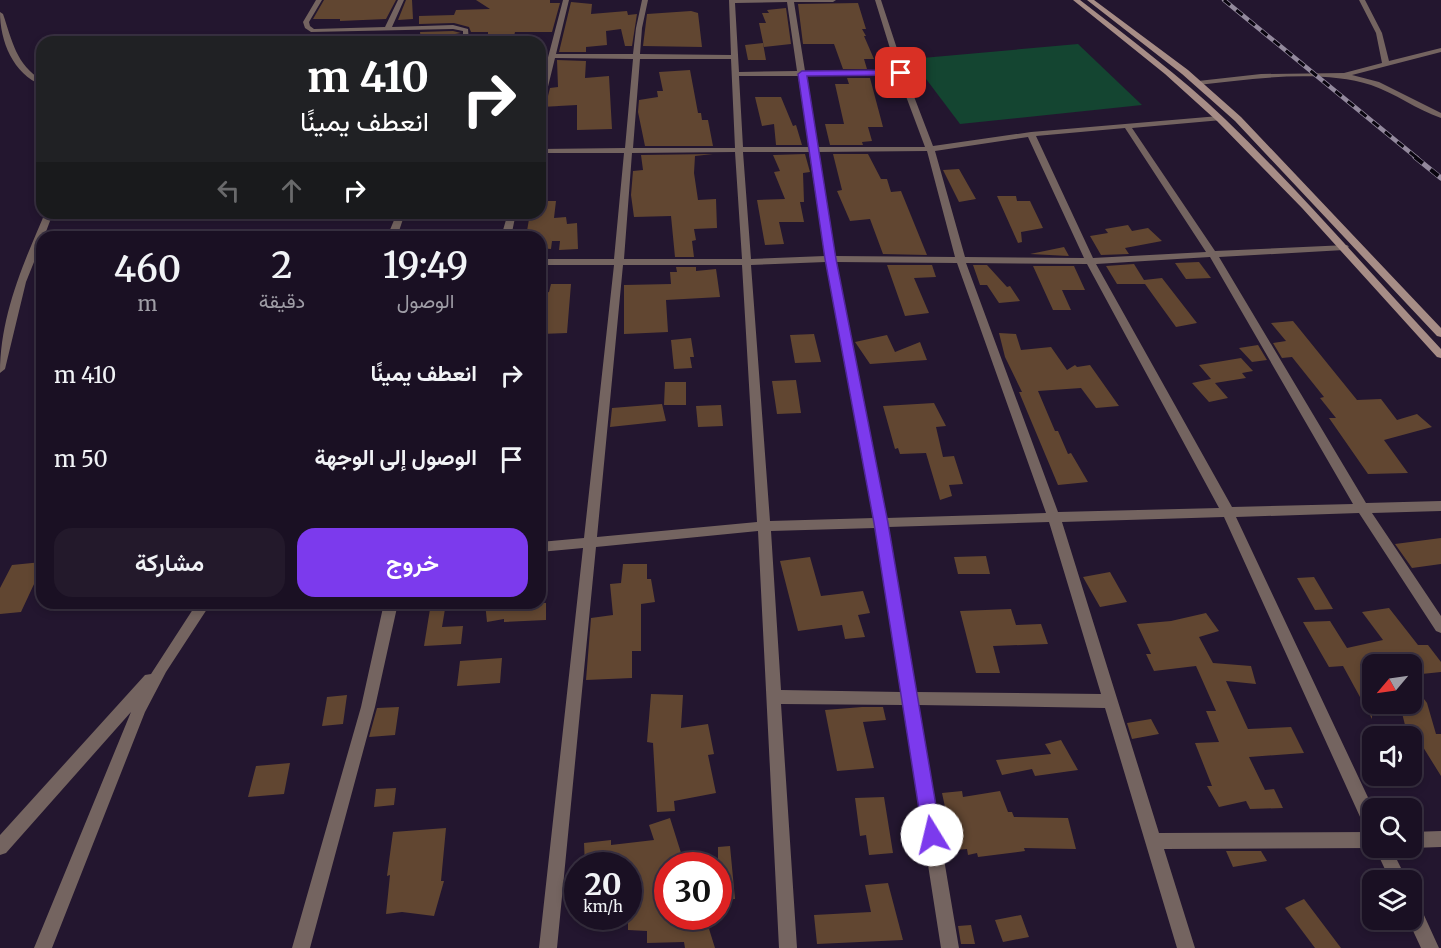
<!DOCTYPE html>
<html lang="ar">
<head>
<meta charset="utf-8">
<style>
  :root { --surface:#1a1023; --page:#23192b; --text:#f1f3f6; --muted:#9f9da6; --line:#383041; --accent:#7c3aed }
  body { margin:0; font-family:Merriweather,Vazirmatn,serif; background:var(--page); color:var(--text); direction:rtl; height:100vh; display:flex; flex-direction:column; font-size:22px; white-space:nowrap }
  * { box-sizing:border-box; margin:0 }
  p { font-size:20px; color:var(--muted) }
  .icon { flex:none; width:33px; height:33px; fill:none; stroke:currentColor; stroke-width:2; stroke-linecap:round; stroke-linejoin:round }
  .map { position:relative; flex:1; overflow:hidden; direction:ltr }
  .sheet { position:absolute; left:36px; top:231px; width:510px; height:378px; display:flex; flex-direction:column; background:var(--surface); border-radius:18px; box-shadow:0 3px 9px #0003,0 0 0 2px var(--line); direction:rtl }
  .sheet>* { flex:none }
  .hud { position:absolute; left:36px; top:36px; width:510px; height:183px; border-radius:18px; box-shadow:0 3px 9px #0003,0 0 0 2px var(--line); direction:rtl; background:#202124; color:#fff; overflow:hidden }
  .needle { width:39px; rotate:241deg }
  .fabs { position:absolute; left:1362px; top:654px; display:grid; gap:12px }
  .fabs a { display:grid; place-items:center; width:60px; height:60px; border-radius:12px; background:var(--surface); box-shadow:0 3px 9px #0003,0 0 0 2px var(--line); font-size:30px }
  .speed { position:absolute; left:564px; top:852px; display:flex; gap:12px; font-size:30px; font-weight:700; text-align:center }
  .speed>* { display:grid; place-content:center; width:78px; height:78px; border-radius:50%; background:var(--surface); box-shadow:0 3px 9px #0003,0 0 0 2px var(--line); line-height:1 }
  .speed small { font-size:15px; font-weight:400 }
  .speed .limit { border:9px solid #d22; background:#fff; color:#111 }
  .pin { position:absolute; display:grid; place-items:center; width:51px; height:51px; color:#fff; margin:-26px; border-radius:12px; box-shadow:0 3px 9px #0006 }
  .me { position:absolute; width:66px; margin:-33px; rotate:351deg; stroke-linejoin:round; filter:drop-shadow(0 0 4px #0008) }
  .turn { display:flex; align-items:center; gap:21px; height:126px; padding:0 18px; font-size:27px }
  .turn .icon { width:78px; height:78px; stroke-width:2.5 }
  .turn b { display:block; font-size:42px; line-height:51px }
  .lanes { display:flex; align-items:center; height:57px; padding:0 18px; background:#0003; justify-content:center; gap:30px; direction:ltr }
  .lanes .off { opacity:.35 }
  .eta { display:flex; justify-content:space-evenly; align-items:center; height:102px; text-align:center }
  .eta b { font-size:36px; font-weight:600; line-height:42px }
  .action { display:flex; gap:12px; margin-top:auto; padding:12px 18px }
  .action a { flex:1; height:69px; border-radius:18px; background:var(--accent); color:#fff; font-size:24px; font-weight:600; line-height:69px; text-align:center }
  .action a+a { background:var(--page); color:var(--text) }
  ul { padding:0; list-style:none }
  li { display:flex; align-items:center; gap:18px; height:84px; padding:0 18px }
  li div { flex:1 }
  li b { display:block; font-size:22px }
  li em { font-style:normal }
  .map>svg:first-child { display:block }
  .green { fill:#144531 }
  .building { fill:#614631 }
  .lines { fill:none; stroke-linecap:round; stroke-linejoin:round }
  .street { fill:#746460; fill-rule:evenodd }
  .secondary { fill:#a78d86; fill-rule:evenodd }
  .rail-far1-casing { stroke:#93899d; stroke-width:4.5 }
  .rail-casing { stroke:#93899d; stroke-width:5 }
  .rail-far1 { stroke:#09050f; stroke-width:3; stroke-dasharray:8; stroke-linecap:butt }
  .rail { stroke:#09050f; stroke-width:4; stroke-dasharray:10; stroke-linecap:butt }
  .route { fill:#7c3aed; stroke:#51269a; stroke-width:1.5 }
</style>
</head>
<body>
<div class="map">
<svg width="1441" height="948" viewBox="0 0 1441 948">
  <rect width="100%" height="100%" fill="#23162f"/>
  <!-- green -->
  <path class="green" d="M1078,44L1142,105L960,124L911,59Z"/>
  <!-- building -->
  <path class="building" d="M324,0H396L386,19L340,21V19H313Z
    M406,0H412L413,19L398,20Z
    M476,0H550V3H560L552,32H515L514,36L488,38V32H471L469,27L454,23L419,24V16L454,15L456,10L490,9Z
    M571,2L592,4L591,14L627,11L628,15L637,14L632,46H625L621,29L606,31L607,45L586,47V52H559Z
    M858,3L866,29H862L866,36H864L874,59H864L867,69H843L834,44H803L798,4Z
    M786,8L791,44L764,47L759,23H766L762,13H769L767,10Z
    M691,11L698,13L702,47L643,46L647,14Z
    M453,31L461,33L421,40L420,32Z
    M763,43L766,60H748L745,45Z
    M557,60L586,61L585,78L609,76L612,129L577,130V105L540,107L546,104L550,88L558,87Z
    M690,70L698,113H701L702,120H708L713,146H645L638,112L639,100L658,97L657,91H663L659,72Z
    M847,78H870L883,127H868L872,141L862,142L863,145H830L825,124H844L835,84H849Z
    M755,97H781L793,126L796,125L802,145H776L774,124L762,126Z
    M713,154L695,156L694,173L698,200L716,199L717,228L694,229L696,240L692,241L694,257H675L671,216L634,217L631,195L633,171L643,170L641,155Z
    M805,154L810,172L803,173L804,202H800L804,222H779L784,244L765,245L757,200L785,199L774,172L780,171L773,155Z
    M833,154H868L881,179H887L891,192L901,191L927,255L883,254L870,219L850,221L837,191L842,190Z
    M959,169L976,199L959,202L943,170Z
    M997,196H1016L1017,201H1030L1043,228L1021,232L1022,242L1018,243Z
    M540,201H556L554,218L566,217L567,224L577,223L578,249L559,250L560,241H552L551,249L540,248V237H526L530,213H540Z
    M1128,225L1132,231L1148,228L1162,241L1125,248L1129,254L1101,255L1090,236L1108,233L1105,229Z
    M1064,247L1069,256L1030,254Z
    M1199,262L1211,278L1186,279L1175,263Z
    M1134,264L1144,280L1162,278L1197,323L1176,327L1145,284H1117L1106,266Z
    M887,265H932L936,277L914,278L929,313L905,316Z
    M973,265H987L1007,287L1010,286L1020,301L999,303L987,285H980Z
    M1033,266H1074L1085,290H1062L1071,310H1053Z
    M676,267H696V271L716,269L720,297L666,300L668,332L624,334V285L671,284L670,272H677Z
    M551,284H571L567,333L541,334L545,293L549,292Z
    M1293,321L1357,400L1381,399L1397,420L1417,414L1432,427L1384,440L1408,473L1368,474L1329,418H1336L1320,398L1324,397L1292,357L1282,358L1273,343L1286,341L1271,323Z
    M999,333L1016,334L1021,350L1051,347L1067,370L1075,365L1077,367L1090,365L1119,406L1096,408L1081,388L1038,391L1055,431H1058L1068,454L1071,453L1088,482L1058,485L1019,392H1022L1005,357Z
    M814,334L821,362L795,363L790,335Z
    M887,335L895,352L920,342L927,360L870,364L855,342Z
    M691,338L694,357H690L692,368L674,369L671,340Z
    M1258,345L1267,360L1252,362L1239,348Z
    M1241,358L1253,371L1242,373L1246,378L1215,383L1228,398L1209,402L1192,383L1211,379L1199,365Z
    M796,380L801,413L777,414L772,381Z
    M665,382H686V405H664Z
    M934,403L946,426L936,427L943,457L954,456L963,484L949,485L952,496L940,500L926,453L900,454L898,448L895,449L883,406Z
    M662,404L666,421L610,427L612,408Z
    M721,405L723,426L698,427L696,406Z
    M1441,538V564L1412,568L1395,544Z
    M986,556L990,574H958L954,557Z
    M810,557L821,596L863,591L870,613L858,615L865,637L845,639L842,625L798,631L780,561Z
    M42,562V567L21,612L0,614V588L12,565Z
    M623,564H647V579H651L655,602L641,604V651H632V678L586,680L591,618L613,615L610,584L621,583Z
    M1110,572L1127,602L1100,607L1083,577Z
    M1314,577L1333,609L1315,610L1297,578Z
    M485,603H546V620L504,622V619L487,622Z
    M1389,608L1418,645H1428L1441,662V672L1412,675V664H1360L1372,685V719L1343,666L1329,667L1303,622L1330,621L1347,648L1383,640L1362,612Z
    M430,609H445L442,627L463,626L461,644L424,646Z
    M1011,609L1016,625L1041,624L1048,644L993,646L1000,673H976L960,611Z
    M1206,613L1219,631L1199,637L1213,663L1251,666L1256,684L1226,681L1248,729L1291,727L1304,753L1249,757L1265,790L1274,789L1283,808L1250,809L1246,801L1219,807L1207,786H1212L1195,743L1219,742L1206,711H1216L1196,666L1154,671L1146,654H1151L1137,624L1171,621Z
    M502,658L500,683L457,686L460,661Z
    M1412,683L1427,703L1436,734H1441V776L1410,726L1405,725L1400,705L1412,708Z
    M651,694L683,695L681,728L708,724L714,754L708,755L716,793L674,801L675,811L657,812L653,743L647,742Z
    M347,695L343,724L322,726L327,697Z
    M399,707L395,735L369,737L377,708Z
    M862,707H883L886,720L863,722L874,768L837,771L825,710Z
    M1151,719L1159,734L1132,739L1127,723Z
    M1061,740L1078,770L1035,776L1032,769L1002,775L996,760L1051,754L1045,744Z
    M290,763L284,794L248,797L256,766Z
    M396,788L394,805L374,807L376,789Z
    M962,791L963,797L1000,791L1008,812H1012L1014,817L1068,818L1076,849L1024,848L1025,851L978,857L977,853L968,855L967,849L945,851L942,836L951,835L942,793Z
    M884,797L893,853L869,855L866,835L860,836L855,798Z
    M670,818L682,856L668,861V916H705L715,948H685L684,942L647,943V931L628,930V866H585L584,843L611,840V845L654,840L649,825Z
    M446,828L441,881H444L434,916L402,912L386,914L390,875L387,876L393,832Z
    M730,846L735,899L718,900V847Z
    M1226,851H1261L1267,861L1233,867Z
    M888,883L903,940L817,944L814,915L871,912L865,885Z
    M1304,899L1341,948H1315L1285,908Z
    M1021,915L1029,937L1003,942L995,920Z
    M971,925L975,944H961L958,926Z"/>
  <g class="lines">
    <!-- street -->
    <path class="street" d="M316,0H322L309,22L310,26L314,29L385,27L398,0H404L392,27L453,25L468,29L469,42H463V31L453,29L311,32L305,28L303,22Z
      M563,0H569L556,54H633L636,28L642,0H648L642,28L640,54L731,55L729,0H836L833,2H794L805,71H897L875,0H881L905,73L933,146L1031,132L1219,116H1222V120L1132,128L1215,251L1347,245L1349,247L1344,250L1219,257L1366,503L1441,501V511L1372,513L1441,616V633L1436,631L1359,513L1236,517L1373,808V848L1164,849L1195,948H1177L1105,708L918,705L959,948H941L903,705L781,704L797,948H779L758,531L596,547L557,948H539L583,548L540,552V542L584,538L614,265H540V259H614L624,153H540V149L625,148L633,59L555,58L544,103L540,105V88ZM787,2L797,71L739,72L735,3ZM640,59H731L735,148H633ZM898,75L925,147H817L805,76ZM739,76H798L809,147H743ZM1125,128L1206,252L1093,258L1036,136ZM1028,137L1084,258L965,257L935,151ZM927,151L955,257L834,256L818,152ZM735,152L742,259H624L632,153ZM743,152H809L825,256L751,259ZM1210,257L1353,504L1232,507L1096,264ZM826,262L874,518L770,521L751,265ZM835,262L957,263L1046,513L886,518ZM966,263L1087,264L1219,508L1058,512ZM623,265H742L757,522L597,537ZM1224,517L1366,830L1372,832L1159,833L1062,522ZM1049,522L1101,694L916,692L888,527ZM875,528L901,692L781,690L771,531Z
      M1359,0H1365L1382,33L1389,61L1441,48V52L1352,75L1379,82L1441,113V118C1417,110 1395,93 1371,85C1319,69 1252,79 1198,85L1194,83L1198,81L1261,74L1344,73L1382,63L1376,33Z
      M0,12L3,14C12,40 16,65 42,80V85C13,74 0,41 0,12Z
      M45,213H53L44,237H42V242L26,282L5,369L0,373C0,316 23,264 45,213Z
      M397,213H405L397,237H387Z
      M508,213H516L511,237H501Z
      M197,603H211L166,672L145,712L52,948H34L131,712L6,853L0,855V835L145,675L151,674Z
      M384,603H398L375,707L310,948H292L361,707Z
      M1441,831V847L1412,848H1411L1412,832Z
      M1375,848H1391L1407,880H1390Z
      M1412,899L1418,902L1439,948H1421L1408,920H1412Z"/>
    <!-- secondary -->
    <path class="secondary" d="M1073,0H1080C1129,38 1180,76 1225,119C1301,192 1369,272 1441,349V358L1437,357L1302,208L1217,121L1165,74Z
      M1087,0H1094L1188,70L1241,117L1441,328V337L1437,336L1235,121L1182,74Z"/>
    <defs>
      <path id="rail-far1" d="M1224,0L1417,158"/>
      <path id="rail" d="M1415,157L1441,178"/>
    </defs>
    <!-- rail-far1 casing -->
    <use href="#rail-far1" class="rail-far1-casing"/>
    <!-- rail casing -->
    <use href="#rail" class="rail-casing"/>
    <!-- rail-far1 -->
    <use href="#rail-far1" class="rail-far1"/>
    <!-- rail -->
    <use href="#rail" class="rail"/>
  </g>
  <!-- route -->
  <path class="route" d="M901,70L904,71V75L807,76L836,259L888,523L941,835L939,841L932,844L926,841L923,835L874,523L825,259L798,74L802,71Z"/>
</svg>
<div class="fabs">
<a><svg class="needle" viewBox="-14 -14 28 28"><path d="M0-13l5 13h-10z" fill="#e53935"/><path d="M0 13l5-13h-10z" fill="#9f9da6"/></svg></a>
<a><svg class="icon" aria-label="sound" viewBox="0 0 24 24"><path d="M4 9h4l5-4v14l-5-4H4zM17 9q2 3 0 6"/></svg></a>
<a><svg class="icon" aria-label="search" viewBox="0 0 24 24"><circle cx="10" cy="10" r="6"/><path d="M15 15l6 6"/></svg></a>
<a><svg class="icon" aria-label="layers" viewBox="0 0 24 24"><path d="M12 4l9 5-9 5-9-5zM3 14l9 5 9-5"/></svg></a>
</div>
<div class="speed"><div>20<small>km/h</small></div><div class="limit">30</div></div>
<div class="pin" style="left:901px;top:73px;background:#d93025"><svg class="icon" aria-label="arrive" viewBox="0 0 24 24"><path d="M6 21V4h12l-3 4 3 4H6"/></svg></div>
<svg class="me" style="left:932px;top:835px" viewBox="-20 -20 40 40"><circle r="19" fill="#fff"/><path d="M0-13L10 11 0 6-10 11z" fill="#7c3aed"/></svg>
<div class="hud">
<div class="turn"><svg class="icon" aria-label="right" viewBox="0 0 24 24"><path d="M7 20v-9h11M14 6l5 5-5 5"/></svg><div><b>410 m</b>انعطف يمينًا</div></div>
<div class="lanes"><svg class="icon off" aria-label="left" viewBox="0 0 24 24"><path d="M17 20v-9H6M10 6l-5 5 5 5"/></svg><svg class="icon off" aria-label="ahead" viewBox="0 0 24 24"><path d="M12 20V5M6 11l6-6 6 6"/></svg><svg class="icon" aria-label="right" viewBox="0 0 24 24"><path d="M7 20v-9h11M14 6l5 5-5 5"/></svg></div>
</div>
<section class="sheet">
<div class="eta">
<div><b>19:49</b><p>الوصول</p></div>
<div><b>2</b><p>دقيقة</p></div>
<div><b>460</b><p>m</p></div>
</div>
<ul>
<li><svg class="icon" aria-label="right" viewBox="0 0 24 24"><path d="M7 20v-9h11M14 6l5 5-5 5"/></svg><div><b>انعطف يمينًا</b></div><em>410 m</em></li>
<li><svg class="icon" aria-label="arrive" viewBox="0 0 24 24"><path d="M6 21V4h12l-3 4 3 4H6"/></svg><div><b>الوصول إلى الوجهة</b></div><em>50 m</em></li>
</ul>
<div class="action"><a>خروج</a><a>مشاركة</a></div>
</section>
</div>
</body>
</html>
